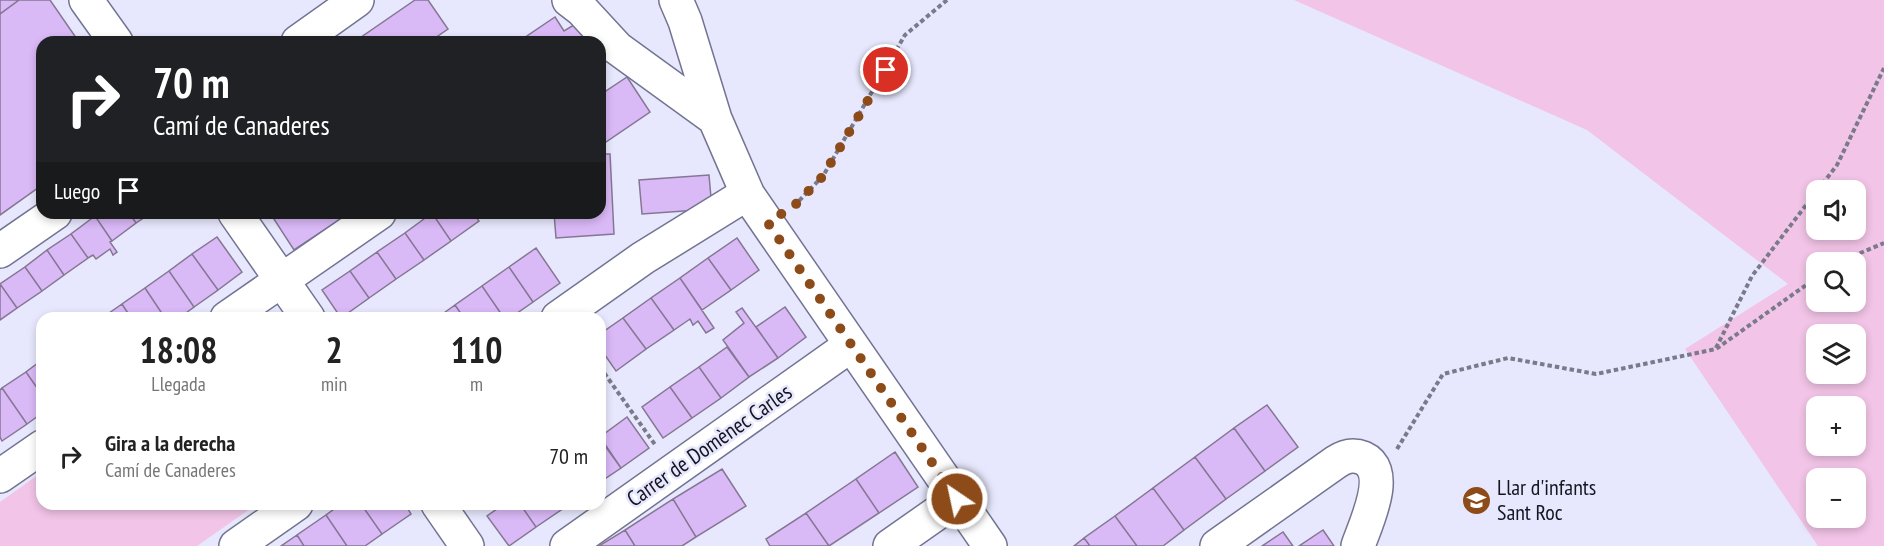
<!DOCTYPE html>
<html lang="es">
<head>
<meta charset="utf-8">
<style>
  :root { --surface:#fff; --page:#f6f6f6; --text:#222; --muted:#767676 }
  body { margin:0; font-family:"PT Sans Narrow",sans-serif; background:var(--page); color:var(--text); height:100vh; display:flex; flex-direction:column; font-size:22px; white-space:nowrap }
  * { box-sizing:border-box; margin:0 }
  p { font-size:20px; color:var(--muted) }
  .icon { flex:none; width:33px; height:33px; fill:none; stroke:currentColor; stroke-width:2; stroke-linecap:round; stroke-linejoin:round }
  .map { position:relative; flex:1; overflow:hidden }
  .details { position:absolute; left:36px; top:312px; width:570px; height:198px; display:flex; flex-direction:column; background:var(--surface); border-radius:18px; box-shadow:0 3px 9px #0003 }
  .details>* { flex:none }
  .guide { position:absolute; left:36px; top:36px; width:570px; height:183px; border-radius:18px; box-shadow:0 3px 9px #0003; background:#202124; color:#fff; overflow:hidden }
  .fabs { position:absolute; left:1806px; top:180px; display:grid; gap:12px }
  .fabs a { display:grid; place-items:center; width:60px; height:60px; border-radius:12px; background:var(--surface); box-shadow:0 3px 9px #0003; font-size:30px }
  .pin { position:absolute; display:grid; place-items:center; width:51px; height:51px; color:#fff; margin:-26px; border:3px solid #fff; border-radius:50%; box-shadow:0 2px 6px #0007 }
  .me { position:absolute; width:66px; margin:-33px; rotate:326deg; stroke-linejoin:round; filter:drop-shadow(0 0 4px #0008) }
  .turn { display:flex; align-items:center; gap:21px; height:126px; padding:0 18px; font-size:27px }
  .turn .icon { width:78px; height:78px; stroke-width:2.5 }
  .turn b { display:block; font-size:42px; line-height:51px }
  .then { display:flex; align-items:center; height:57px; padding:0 18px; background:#0003; gap:12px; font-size:22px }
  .eta { display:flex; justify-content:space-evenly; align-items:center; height:102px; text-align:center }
  .eta b { font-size:36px; font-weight:700; line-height:42px }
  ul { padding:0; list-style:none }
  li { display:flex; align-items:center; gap:18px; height:84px; padding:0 18px }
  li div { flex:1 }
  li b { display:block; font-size:22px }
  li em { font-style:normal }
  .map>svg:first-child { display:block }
  .green { fill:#f2c4e7; fill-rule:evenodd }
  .building { fill:#dab9f7; stroke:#857793; stroke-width:1.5 }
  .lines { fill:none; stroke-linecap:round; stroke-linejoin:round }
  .street-casing { stroke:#727492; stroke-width:36 }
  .path { stroke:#7a7a8b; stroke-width:4; stroke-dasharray:4.5 3; stroke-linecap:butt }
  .street { stroke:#fff; stroke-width:33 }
  .route { stroke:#8c4b18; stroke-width:10; stroke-dasharray:0 18 }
  .labels { text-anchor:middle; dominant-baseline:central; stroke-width:5; stroke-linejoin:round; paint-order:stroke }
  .street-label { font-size:22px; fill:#151521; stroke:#e7e8fd }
  .poi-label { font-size:22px; fill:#151521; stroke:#e7e8fd; text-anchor:start }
</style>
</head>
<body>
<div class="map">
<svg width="1884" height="546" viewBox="0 0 1884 546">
  <rect width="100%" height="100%" fill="#e7e8fd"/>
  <!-- green -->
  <path class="green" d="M1294,0H1884V546H1818L1685,349L1788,284L1587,130ZM1816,190H1856V230H1816ZM1816,262H1856V302H1816ZM1816,334H1856V374H1816ZM1816,406H1856V446H1816ZM1816,478H1856V518H1816Z
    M42,472V504H257L197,546H0V502Z"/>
  <!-- building -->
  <path class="building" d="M0,0H19L0,14Z
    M19,0H50L79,42H42V185L0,215V14Z
    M415,0H428L448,29L429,42H354Z
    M555,17L564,31L577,23L589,41L527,42L524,38Z
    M627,77L650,112L600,146V95Z
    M600,154H610L614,234L556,238L554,213H600Z
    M709,175L712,209L642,214L639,180Z
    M100,213H129L136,223L112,241L95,216Z
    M129,213H151L136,223Z
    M270,213H350L294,250Z
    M432,213L451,241L424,260L405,233Z
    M432,213H473L479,221L451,241Z
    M95,216L112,241L110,242L117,252L113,255L110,249L96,259L93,255L88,258L71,234Z
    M405,233L424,260L396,279L377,252Z
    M71,234L88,258L64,275L47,250Z
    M217,237L242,272L218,290L192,254Z
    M737,238L759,270L731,290L708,258Z
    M536,248L560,283L533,302L509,267Z
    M47,250L64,275L42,291L25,267Z
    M377,252L396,279L369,298L350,271Z
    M192,254L218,290L194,307L169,271Z
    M708,258L731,290L702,310L680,278Z
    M25,267L42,291L17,308L0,284Z
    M509,267L533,302L510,318H504L482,286Z
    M169,271L194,307L179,318H165L145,288Z
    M350,271L369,298L341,318L322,290Z
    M680,278L714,328L706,333L698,321L693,325L690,319L674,330L651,298Z
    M0,284L17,308L0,320Z
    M482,286L504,318H464L455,305Z
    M145,288L165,318H131L122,304Z
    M651,298L674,330L646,349L623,318Z
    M122,304L131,318H102Z
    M455,305L464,318H437Z
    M785,307L806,337L778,358L756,327Z
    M742,308L778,358L749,377L723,340L744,323L736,312Z
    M623,318L646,349L616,371L600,348V334Z
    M727,347L749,377L721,398L699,367Z
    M42,360V395L26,372Z
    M699,367L721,398L692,418L670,387Z
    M26,372L42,395V413L27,424L2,388Z
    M670,387L692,418L663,438L642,407Z
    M2,388L27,424L2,441L0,437V390Z
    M1267,405L1298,447L1265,471L1234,428Z
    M627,417L649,448L621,468L600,437Z
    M1234,428L1265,471L1226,499L1195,457Z
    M600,439L621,468L600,482Z
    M895,452L918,487L879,513L856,479Z
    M1195,457L1226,499L1184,530L1153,488Z
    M722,469L746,506L696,537L673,499Z
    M856,479L879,513L829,546L806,513Z
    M1153,488L1184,530L1163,546H1137L1115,516Z
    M673,499L696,537L682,546H635L625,530Z
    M341,504H361L382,534L365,546H347L326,515Z
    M361,504H405L411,514L382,534Z
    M504,504H520L536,527L509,546L487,516Z
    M520,504H562L564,508L536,527Z
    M806,513L829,546H770L766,539Z
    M326,515L347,546H304L297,535Z
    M1115,516L1137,546H1090L1084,538Z
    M625,530L635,546H599Z
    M1323,530L1334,546H1299Z
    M1283,532L1293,546H1262Z
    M297,535L304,546H281Z
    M1084,538L1090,546H1074Z"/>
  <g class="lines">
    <defs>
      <path id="street" d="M86,0L116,42
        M569,0L582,10L617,48L715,119
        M676,0L685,21L715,119L748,195L990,546
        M298,42L357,0
        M235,213L308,318
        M0,251L55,213
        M227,318L379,213
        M558,318L643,258L740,198L748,195
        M0,476L42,447
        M438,504L467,546
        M236,546L296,504
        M567,546L851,345
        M890,546L957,499
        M1217,546L1336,462C1345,456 1353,454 1363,458C1392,471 1365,525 1358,546"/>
    </defs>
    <!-- street casing -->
    <use href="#street" class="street-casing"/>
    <!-- path -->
    <path class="path" d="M1818,190L1837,165L1884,68
      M794,206L823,176L905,35L947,0
      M1839,262L1884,243
      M1716,348L1752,276L1816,192
      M600,367L656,446
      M1397,449L1443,374L1508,358L1596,374L1716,349L1816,278"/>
    <!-- street -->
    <use href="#street" class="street"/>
  </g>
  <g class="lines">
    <!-- route -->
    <path class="route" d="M886,70L823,176L796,204L768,223L957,499"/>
  </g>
  <!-- icons -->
  <defs>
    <symbol id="school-disc" viewBox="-11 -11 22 22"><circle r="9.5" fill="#8c4b18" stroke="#e7e8fd"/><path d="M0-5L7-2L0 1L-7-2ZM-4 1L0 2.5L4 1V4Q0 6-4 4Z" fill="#fff"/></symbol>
  </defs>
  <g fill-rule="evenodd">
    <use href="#school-disc" x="1460" y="484" width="33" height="33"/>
  </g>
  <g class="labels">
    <!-- street labels -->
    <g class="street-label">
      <text transform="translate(709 445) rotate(-35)">Carrer de Domènec Carles</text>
    </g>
    <!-- poi labels -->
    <g class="poi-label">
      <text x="1497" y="487">Llar d'infants<tspan x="1497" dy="25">Sant Roc</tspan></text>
    </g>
  </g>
</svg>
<div class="fabs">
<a><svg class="icon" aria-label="sound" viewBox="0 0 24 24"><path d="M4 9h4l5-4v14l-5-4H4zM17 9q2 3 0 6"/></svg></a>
<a><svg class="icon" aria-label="search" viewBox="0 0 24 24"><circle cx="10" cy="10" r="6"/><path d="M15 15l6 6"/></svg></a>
<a><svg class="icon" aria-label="layers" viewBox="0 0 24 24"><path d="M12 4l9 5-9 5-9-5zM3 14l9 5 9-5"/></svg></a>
<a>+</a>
<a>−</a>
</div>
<div class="pin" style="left:886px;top:70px;background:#d93025"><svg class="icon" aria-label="arrive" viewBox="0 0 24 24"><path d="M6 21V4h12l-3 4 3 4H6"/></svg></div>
<svg class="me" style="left:957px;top:499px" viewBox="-20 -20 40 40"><circle r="17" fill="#8c4b18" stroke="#fff" stroke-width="3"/><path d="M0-11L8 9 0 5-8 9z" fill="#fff"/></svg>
<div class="guide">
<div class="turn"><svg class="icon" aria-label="right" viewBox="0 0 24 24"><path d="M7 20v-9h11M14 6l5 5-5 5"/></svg><div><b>70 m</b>Camí de Canaderes</div></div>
<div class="then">Luego<svg class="icon" aria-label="arrive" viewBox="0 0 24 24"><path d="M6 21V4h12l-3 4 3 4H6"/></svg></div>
</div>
<section class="details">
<div class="eta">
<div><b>18:08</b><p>Llegada</p></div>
<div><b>2</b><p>min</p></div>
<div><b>110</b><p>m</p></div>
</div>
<ul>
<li><svg class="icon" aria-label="right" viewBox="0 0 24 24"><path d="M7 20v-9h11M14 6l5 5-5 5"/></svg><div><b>Gira a la derecha</b><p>Camí de Canaderes</p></div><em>70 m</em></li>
</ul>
</section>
</div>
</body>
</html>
